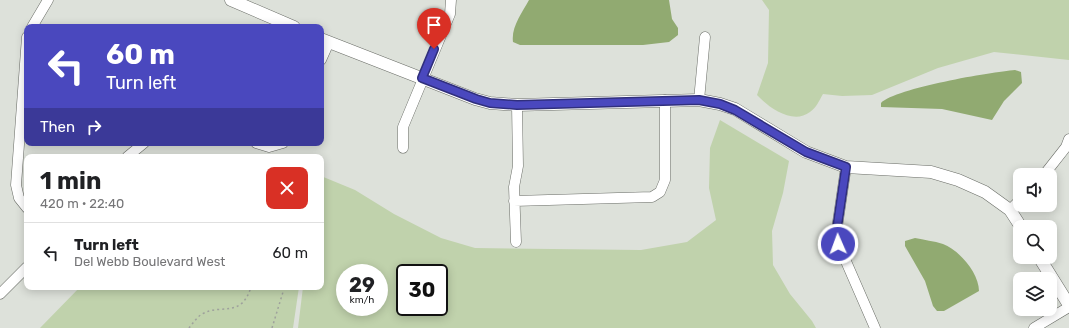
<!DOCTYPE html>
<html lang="en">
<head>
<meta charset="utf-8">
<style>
  :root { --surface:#fff; --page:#f6f6f6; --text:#202124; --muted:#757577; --line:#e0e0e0 }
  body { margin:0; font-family:Rubik,sans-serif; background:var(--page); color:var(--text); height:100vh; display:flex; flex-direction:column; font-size:15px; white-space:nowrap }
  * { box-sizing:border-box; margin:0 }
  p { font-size:13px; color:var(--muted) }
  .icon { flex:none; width:22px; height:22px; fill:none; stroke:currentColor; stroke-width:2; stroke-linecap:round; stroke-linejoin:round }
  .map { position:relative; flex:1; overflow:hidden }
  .details { position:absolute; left:24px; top:154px; width:300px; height:136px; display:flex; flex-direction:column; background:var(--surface); border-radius:8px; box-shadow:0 2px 10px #0003 }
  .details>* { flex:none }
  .top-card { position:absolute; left:24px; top:24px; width:300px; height:122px; border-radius:8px; box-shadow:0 2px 10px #0003; background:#4a48be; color:#fff; overflow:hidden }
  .tools { position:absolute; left:1013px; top:168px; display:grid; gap:8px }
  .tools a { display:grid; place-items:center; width:44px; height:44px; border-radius:8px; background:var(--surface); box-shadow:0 2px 10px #0003; font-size:20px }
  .speed { position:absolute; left:336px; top:264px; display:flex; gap:8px; font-size:20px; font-weight:700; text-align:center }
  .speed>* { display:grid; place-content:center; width:52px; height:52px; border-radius:50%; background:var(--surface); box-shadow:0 2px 10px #0003; line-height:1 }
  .speed small { font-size:10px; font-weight:400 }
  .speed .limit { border:2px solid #111; border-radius:6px; background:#fff; color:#111 }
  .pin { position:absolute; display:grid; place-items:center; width:34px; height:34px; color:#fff; margin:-41px -17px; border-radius:50% 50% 50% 0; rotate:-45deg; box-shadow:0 0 4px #0007 }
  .pin .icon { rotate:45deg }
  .me { position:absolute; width:44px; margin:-22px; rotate:358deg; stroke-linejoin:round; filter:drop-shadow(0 0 3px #0008) }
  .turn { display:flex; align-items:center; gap:14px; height:84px; padding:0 16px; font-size:18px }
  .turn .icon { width:52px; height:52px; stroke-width:2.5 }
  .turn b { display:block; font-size:28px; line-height:34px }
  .then { display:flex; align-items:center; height:38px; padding:0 16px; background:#0003; gap:8px; font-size:15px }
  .round { display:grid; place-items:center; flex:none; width:42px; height:42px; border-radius:8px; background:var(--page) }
  .head { display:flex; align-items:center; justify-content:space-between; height:68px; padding:0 16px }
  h1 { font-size:24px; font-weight:700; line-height:30px }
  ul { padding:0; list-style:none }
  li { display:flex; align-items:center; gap:12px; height:60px; padding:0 16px; border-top:1px solid var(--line) }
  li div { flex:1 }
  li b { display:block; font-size:15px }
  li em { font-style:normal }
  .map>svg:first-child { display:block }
  .green { fill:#c0d2ac; fill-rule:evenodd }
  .water { fill:#91aa71 }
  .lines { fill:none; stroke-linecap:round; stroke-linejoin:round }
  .minor-casing { stroke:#6a6d67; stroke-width:11 }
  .tertiary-casing { stroke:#6a6d67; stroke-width:13 }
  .path { stroke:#9ea19c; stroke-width:1.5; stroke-dasharray:2 3; stroke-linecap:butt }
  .minor { stroke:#fff; stroke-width:10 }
  .tertiary { stroke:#fff; stroke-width:12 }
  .route-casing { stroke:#302f7c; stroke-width:10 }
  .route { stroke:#4a48be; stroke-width:7 }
</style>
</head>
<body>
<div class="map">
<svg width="1069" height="328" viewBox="0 0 1069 328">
  <rect width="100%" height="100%" fill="#dde1da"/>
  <!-- green -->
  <path class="green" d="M762,0H1069V60L994,52L938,68L872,95L842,96L823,94C819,101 816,108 810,112C793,125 769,108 757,95L768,63L769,10Z
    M720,120L789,161L783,193L772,231L773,265L790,294L812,321L816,328H298L303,287H321V176L355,190L394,214L441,238L475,248L641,250L687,242L716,220L709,188L710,148ZM345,273H379V307H345ZM405,273H439V307H405Z
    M80,287H299L293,328H40Z"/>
  <!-- water -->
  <path class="water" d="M529,0H669L672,19L678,28V35L669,42L643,45H520L513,42C511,27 522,13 529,0Z
    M1015,70L1021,72L1022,83L1004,101L992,120L942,109L881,107V103C896,88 991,72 1015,70Z
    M915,238C924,240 934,241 943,244C959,250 979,273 979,291L944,311H937L933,306L925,281L905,246V241Z"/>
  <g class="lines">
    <defs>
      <path id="minor" d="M32,27L48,0
        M27,37L16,185L19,198L27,208
        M321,60L329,42
        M699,100L705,37
        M256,143L269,147L283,143
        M403,148V127L450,14L451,0
        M127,157L144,143
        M846,167L837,228L838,243L875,328
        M1044,175L1066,147L1069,139
        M514,201L652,197L660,192L665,180V100
        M1010,210L1020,200
        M516,242L514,187L518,166L517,105
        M0,294L27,267
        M1034,328L1069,307"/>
      <path id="tertiary" d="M231,0L294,27
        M321,39L475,99L490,103L517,105L699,100L720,104L735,109L806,152L846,167L931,172L958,180L985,192L1010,210L1021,227
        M1039,257L1069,305"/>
    </defs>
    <!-- minor casing -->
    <use href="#minor" class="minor-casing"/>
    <!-- tertiary casing -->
    <use href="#tertiary" class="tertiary-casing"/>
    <!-- path -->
    <path class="path" d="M189,328C193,323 197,317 202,314C222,303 241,319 251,287
      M272,328L283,292V287"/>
    <!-- minor -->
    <use href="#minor" class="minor"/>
    <!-- tertiary -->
    <use href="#tertiary" class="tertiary"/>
  </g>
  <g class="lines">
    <defs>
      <path id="route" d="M434,49L422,78L476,99L490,103L517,105L699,100L720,104L735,110L806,152L846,167L837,228L838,244"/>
    </defs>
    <!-- route casing -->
    <use href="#route" class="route-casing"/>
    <!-- route -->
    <use href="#route" class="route"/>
  </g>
</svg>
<div class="tools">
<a><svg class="icon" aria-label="sound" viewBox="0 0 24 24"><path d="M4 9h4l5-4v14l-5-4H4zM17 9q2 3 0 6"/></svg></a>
<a><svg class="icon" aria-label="search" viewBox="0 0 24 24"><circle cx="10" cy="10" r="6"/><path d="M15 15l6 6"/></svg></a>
<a><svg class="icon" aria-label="layers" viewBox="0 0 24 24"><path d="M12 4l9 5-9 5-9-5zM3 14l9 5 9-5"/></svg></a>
</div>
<div class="speed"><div>29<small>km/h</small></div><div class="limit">30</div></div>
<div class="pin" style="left:434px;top:49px;background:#d93025"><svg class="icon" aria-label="arrive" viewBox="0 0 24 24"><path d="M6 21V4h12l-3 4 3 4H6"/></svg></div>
<svg class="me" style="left:838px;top:244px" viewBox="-20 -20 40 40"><circle r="17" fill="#4a48be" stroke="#fff" stroke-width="3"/><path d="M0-11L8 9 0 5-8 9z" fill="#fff"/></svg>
<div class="top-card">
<div class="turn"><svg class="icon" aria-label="left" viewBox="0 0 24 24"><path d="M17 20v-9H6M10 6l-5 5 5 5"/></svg><div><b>60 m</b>Turn left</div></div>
<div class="then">Then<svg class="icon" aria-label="right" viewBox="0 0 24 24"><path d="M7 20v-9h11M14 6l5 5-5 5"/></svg></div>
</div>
<section class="details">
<div class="head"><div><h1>1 min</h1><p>420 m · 22:40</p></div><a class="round" style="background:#d93025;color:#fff"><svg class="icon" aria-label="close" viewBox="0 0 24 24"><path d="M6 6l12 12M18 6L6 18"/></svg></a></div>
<ul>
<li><svg class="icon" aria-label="left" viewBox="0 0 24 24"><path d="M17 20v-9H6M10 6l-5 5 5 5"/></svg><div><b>Turn left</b><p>Del Webb Boulevard West</p></div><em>60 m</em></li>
</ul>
</section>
</div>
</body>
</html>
